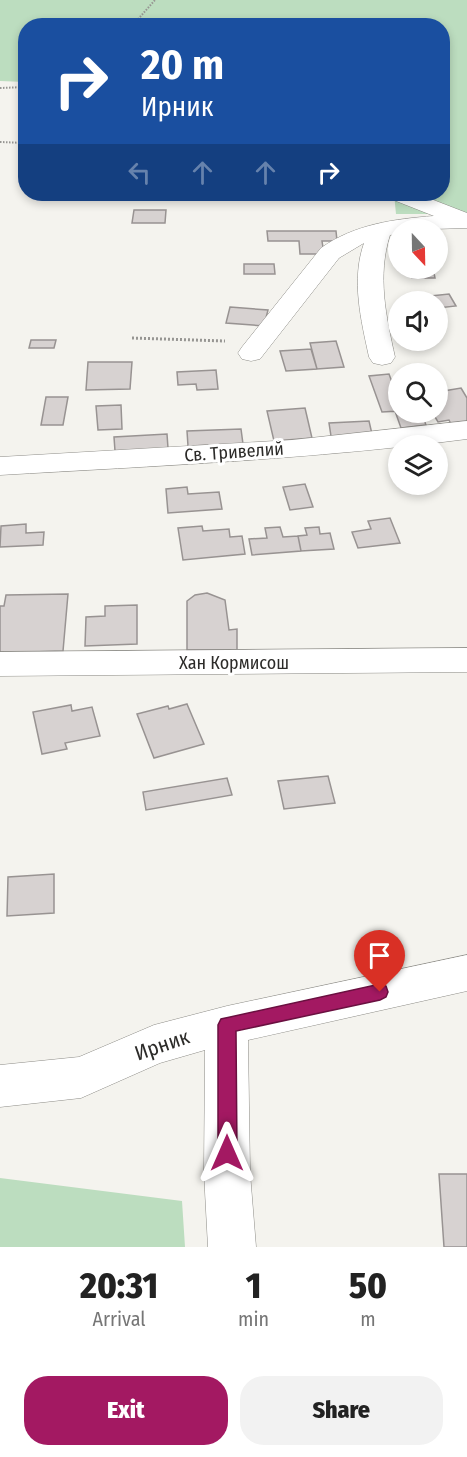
<!DOCTYPE html>
<html lang="en">
<head>
<meta charset="utf-8">
<style>
  :root { --surface:#fff; --page:#f2f2f2; --text:#222; --muted:#767676; --accent:#a31962 }
  body { margin:0; font-family:"Fira Sans Condensed",sans-serif; background:var(--page); color:var(--text); height:100vh; display:flex; flex-direction:column; font-size:22px; white-space:nowrap }
  * { box-sizing:border-box; margin:0 }
  p { font-size:20px; color:var(--muted) }
  .icon { flex:none; width:33px; height:33px; fill:none; stroke:currentColor; stroke-width:2; stroke-linecap:round; stroke-linejoin:round }
  .map { position:relative; height:1247px; overflow:hidden }
  .side { display:flex; flex-direction:column; background:var(--surface); flex:1 }
  .side>* { flex:none }
  .hud { position:absolute; left:18px; top:18px; width:432px; height:183px; border-radius:24px; box-shadow:0 3px 9px #0003; background:#1a4fa0; color:#fff; overflow:hidden }
  .needle { width:39px; rotate:158deg }
  .tools { position:absolute; left:388px; top:219px; display:grid; gap:12px }
  .tools a { display:grid; place-items:center; width:60px; height:60px; border-radius:50%; background:var(--surface); box-shadow:0 3px 9px #0003; font-size:30px }
  .pin { position:absolute; display:grid; place-items:center; width:51px; height:51px; color:#fff; margin:-62px -26px; border-radius:50% 50% 50% 0; rotate:-45deg; box-shadow:0 0 6px #0007 }
  .pin .icon { rotate:45deg }
  .me { position:absolute; width:66px; margin:-33px; rotate:0deg; stroke-linejoin:round; filter:drop-shadow(0 0 4px #0008) }
  .turn { display:flex; align-items:center; gap:21px; height:126px; padding:0 24px; font-size:27px }
  .turn .icon { width:78px; height:78px; stroke-width:2.5 }
  .turn b { display:block; font-size:42px; line-height:51px }
  .lanes { display:flex; align-items:center; height:57px; padding:0 24px; background:#0003; justify-content:center; gap:30px; direction:ltr }
  .lanes .off { opacity:.35 }
  .eta { display:flex; justify-content:space-evenly; align-items:center; height:102px; text-align:center }
  .eta b { font-size:36px; font-weight:800; line-height:42px }
  .action { display:flex; gap:12px; margin-top:auto; padding:12px 24px }
  .action a { flex:1; height:69px; border-radius:24px; background:var(--accent); color:#fff; font-size:24px; font-weight:800; line-height:69px; text-align:center }
  .action a+a { background:var(--page); color:var(--text) }
  .map>svg:first-child { display:block }
  .green { fill:#bcddbf }
  .building { fill:#d7d2d1; stroke:#989392; stroke-width:1.5 }
  .lines { fill:none; stroke-linecap:round; stroke-linejoin:round }
  .minor-casing { stroke:#8d8c87; stroke-width:1 }
  .path-far1 { stroke:#969592; stroke-width:2; stroke-dasharray:1.5 1.5; stroke-linecap:butt }
  .path { stroke:#969592; stroke-width:3; stroke-dasharray:2 2; stroke-linecap:butt }
  .minor { fill:#fff; fill-rule:evenodd }
  .route { fill:#a31962; stroke:#6a1040; stroke-width:1.5 }
  .labels { text-anchor:middle; dominant-baseline:central; stroke-width:6; stroke-linejoin:round; paint-order:stroke }
  .street-label { font-size:18px; fill:#2c2b29; stroke:#fff }
  .near-street-label { font-size:21px; fill:#2c2b29; stroke:#fff }
</style>
</head>
<body>
<div class="map">
<svg width="467" height="1247" viewBox="0 0 467 1247">
  <rect width="100%" height="100%" fill="#f4f3ee"/>
  <!-- green -->
  <path class="green" d="M0,0H467V214H396L394,194H442V26H26L25,82L0,81Z
    M0,1178L182,1201L185,1247H0Z"/>
  <!-- building -->
  <path class="building" d="M134,210H166L165,223H132Z
    M267,231H336L337,241H322L324,254H300L299,241H268Z
    M244,264H274L275,274H244Z
    M410,268H433L435,278H412Z
    M449,294L456,306L438,308V302H414L412,298Z
    M230,307L268,310L264,326L226,323Z
    M31,340H56L54,348H29Z
    M336,341L344,367L317,369L310,343Z
    M311,349L317,369L286,371L280,351Z
    M88,362H132L130,389L86,390Z
    M216,370L218,389L197,390L196,384L178,385L177,372Z
    M389,374L399,401V411L382,412L369,376Z
    M461,388L467,398V424L452,426L449,420L438,422L432,412H438V392Z
    M46,397H68L63,425H41Z
    M121,405L122,429L98,430L96,406Z
    M305,408L312,438L274,441L267,411Z
    M395,411L421,412L426,425L401,428Z
    M369,421L372,434L331,436L329,423Z
    M241,429L243,444L188,446L187,431Z
    M167,434L168,448L115,451L114,437Z
    M305,484L313,507L290,510L283,487Z
    M187,487L188,494L219,492L222,509L168,513L166,489Z
    M390,518L400,543L358,548L352,532L371,529L368,521Z
    M26,524V533L44,532L43,545L0,547L1,526Z
    M202,526L203,531L229,529L230,537L242,536L245,554L183,560L178,528Z
    M280,527L283,537L298,536L301,551L252,555L249,539L267,538L265,528Z
    M319,527L320,534L330,533L334,549L301,551L298,536L307,535L305,528Z
    M207,593L225,600L229,630L237,629V650H187V601L195,595Z
    M68,594L63,651L0,653V606H4L6,595Z
    M137,605V644L85,646L86,617L105,616V606Z
    M187,704L204,744L154,758L137,714L168,706L169,709Z
    M71,705L72,711L92,707L100,736L65,743L67,749L42,754L33,712Z
    M328,776L335,803L284,809L278,781Z
    M227,778L232,795L146,810L143,792Z
    M54,874V913L7,916L8,877Z
    M439,1174H467V1247H444Z"/>
  <g class="lines">
    <defs>
      <path id="minor" d="M388,194H418L467,213V228L399,230V234L390,235C377,276 386,316 395,357L391,363L382,365L373,363L369,357C361,320 351,280 364,243L339,258L260,359L251,361L242,359L238,353L242,347L321,248C355,224 395,219 434,216L391,199Z
        M467,421V439C314,459 156,466 0,475V457L292,440Z
        M467,648V672L0,676V652Z
        M467,955V991L248,1040L250,1173L256,1247H208L204,1173L205,1050L160,1063L81,1098L0,1107V1065L79,1057L154,1025L227,1006Z"/>
    </defs>
    <!-- minor casing -->
    <use href="#minor" class="minor-casing"/>
    <!-- path-far1 -->
    <path class="path-far1" d="M132,26L155,0
      M0,88L26,87
      M0,142L26,143"/>
    <!-- path -->
    <path class="path" d="M132,338L225,341"/>
    <!-- minor -->
    <use href="#minor" class="minor"/>
  </g>
  <!-- route -->
  <path class="route" d="M380,984L386,986L388,992L386,997L380,1000L236,1031L237,1153L234,1159L227,1162L221,1159L218,1153V1025L221,1019Z"/>
  <g class="labels">
    <!-- street labels -->
    <g class="street-label">
      <text transform="translate(234 452) rotate(-4)">Св. Тривелий</text>
      <text x="234" y="663">Хан Кормисош</text>
    </g>
    <!-- near-street labels -->
    <g class="near-street-label">
      <text transform="translate(162 1045) rotate(-19)">Ирник</text>
    </g>
  </g>
</svg>
<div class="tools">
<a><svg class="needle" viewBox="-14 -14 28 28"><path d="M0-13l5 13h-10z" fill="#e53935"/><path d="M0 13l5-13h-10z" fill="#767676"/></svg></a>
<a><svg class="icon" aria-label="sound" viewBox="0 0 24 24"><path d="M4 9h4l5-4v14l-5-4H4zM17 9q2 3 0 6"/></svg></a>
<a><svg class="icon" aria-label="search" viewBox="0 0 24 24"><circle cx="10" cy="10" r="6"/><path d="M15 15l6 6"/></svg></a>
<a><svg class="icon" aria-label="layers" viewBox="0 0 24 24"><path d="M12 4l9 5-9 5-9-5zM3 14l9 5 9-5"/></svg></a>
</div>
<div class="pin" style="left:380px;top:992px;background:#d93025"><svg class="icon" aria-label="arrive" viewBox="0 0 24 24"><path d="M6 21V4h12l-3 4 3 4H6"/></svg></div>
<svg class="me" style="left:227px;top:1153px" viewBox="-20 -20 40 40"><path d="M0-17L14 15 0 8-14 15z" fill="#a31962" stroke="#fff" stroke-width="4"/></svg>
<div class="hud">
<div class="turn"><svg class="icon" aria-label="right" viewBox="0 0 24 24"><path d="M7 20v-9h11M14 6l5 5-5 5"/></svg><div><b>20 m</b>Ирник</div></div>
<div class="lanes"><svg class="icon off" aria-label="left" viewBox="0 0 24 24"><path d="M17 20v-9H6M10 6l-5 5 5 5"/></svg><svg class="icon off" aria-label="ahead" viewBox="0 0 24 24"><path d="M12 20V5M6 11l6-6 6 6"/></svg><svg class="icon off" aria-label="ahead" viewBox="0 0 24 24"><path d="M12 20V5M6 11l6-6 6 6"/></svg><svg class="icon" aria-label="right" viewBox="0 0 24 24"><path d="M7 20v-9h11M14 6l5 5-5 5"/></svg></div>
</div>
</div>
<section class="side">
<div class="eta">
<div><b>20:31</b><p>Arrival</p></div>
<div><b>1</b><p>min</p></div>
<div><b>50</b><p>m</p></div>
</div>
<div class="action"><a>Exit</a><a>Share</a></div>
</section>
</body>
</html>
